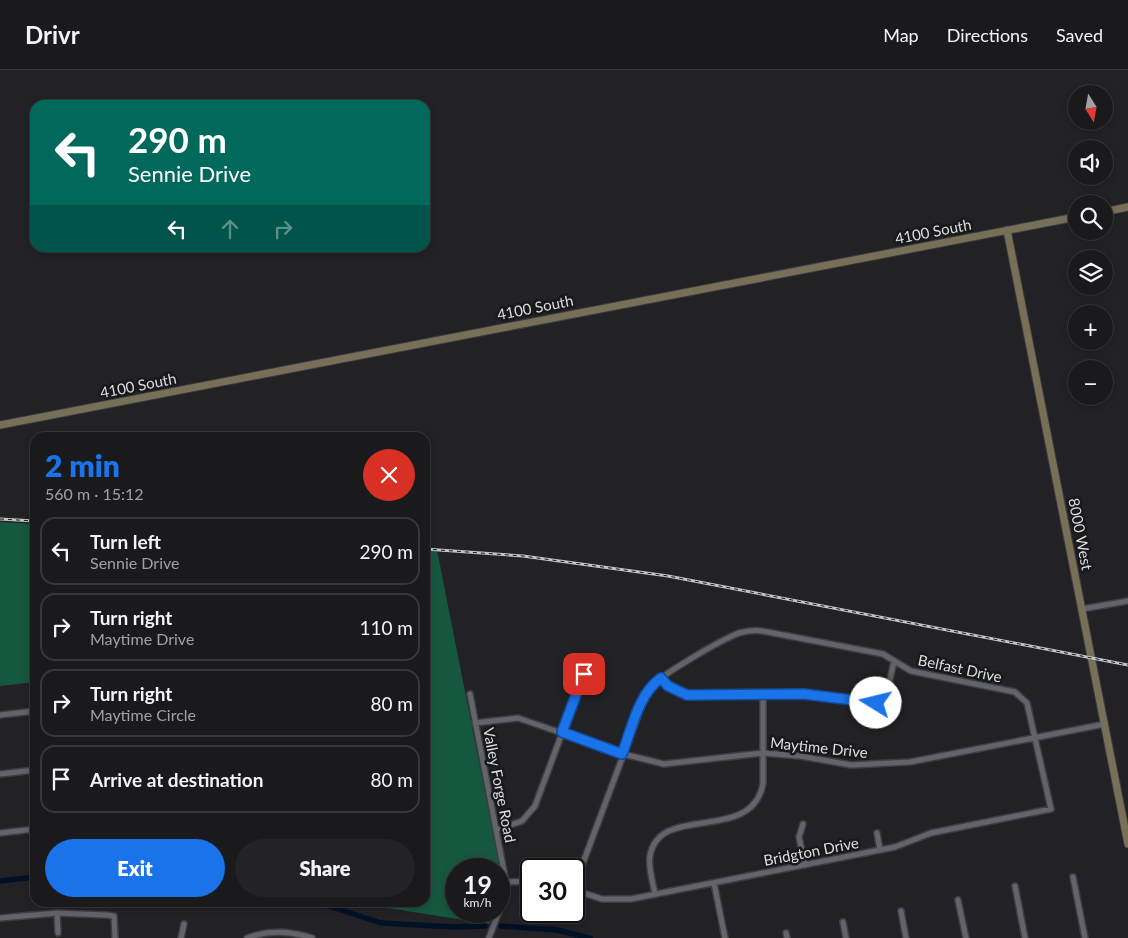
<!DOCTYPE html>
<html lang="en">
<head>
<meta charset="utf-8">
<style>
  :root { --surface:#1a1a1c; --page:#232325; --text:#f1f3f6; --muted:#9fa1a3; --line:#38383b; --accent:#1a73e8 }
  body { margin:0; font-family:Lato,sans-serif; background:var(--page); color:var(--text); height:100vh; display:flex; flex-direction:column; font-size:19px; white-space:nowrap }
  * { box-sizing:border-box; margin:0 }
  p { font-size:16px; color:var(--muted) }
  .icon { flex:none; width:28px; height:28px; fill:none; stroke:currentColor; stroke-width:2; stroke-linecap:round; stroke-linejoin:round }
  .map { position:relative; flex:1; overflow:hidden }
  .sheet { position:absolute; left:30px; top:362px; width:400px; height:475px; display:flex; flex-direction:column; background:var(--surface); border-radius:15px; box-shadow:0 2px 8px #0003,0 0 0 1px var(--line) }
  .sheet>* { flex:none }
  .top-card { position:absolute; left:30px; top:30px; width:400px; height:152px; border-radius:15px; box-shadow:0 2px 8px #0003,0 0 0 1px var(--line); background:#00695c; color:#fff; overflow:hidden }
  .needle { width:32px; rotate:169deg }
  .buttons { position:absolute; left:1068px; top:15px; display:grid; gap:10px }
  .buttons a { display:grid; place-items:center; width:45px; height:45px; border-radius:50%; background:var(--surface); box-shadow:0 2px 8px #0003,0 0 0 1px var(--line); font-size:25px }
  .speed { position:absolute; left:445px; top:788px; display:flex; gap:10px; font-size:25px; font-weight:700; text-align:center }
  .speed>* { display:grid; place-content:center; width:65px; height:65px; border-radius:50%; background:var(--surface); box-shadow:0 2px 8px #0003,0 0 0 1px var(--line); line-height:1 }
  .speed small { font-size:12px; font-weight:400 }
  .speed .limit { border:2px solid #111; border-radius:8px; background:#fff; color:#111 }
  .pin { position:absolute; display:grid; place-items:center; width:42px; height:42px; color:#fff; margin:-21px; border-radius:10px; box-shadow:0 2px 8px #0006 }
  .me { position:absolute; width:55px; margin:-28px; rotate:279deg; stroke-linejoin:round; filter:drop-shadow(0 0 4px #0008) }
  .turn { display:flex; align-items:center; gap:18px; height:105px; padding:0 15px; font-size:22px }
  .turn .icon { width:65px; height:65px; stroke-width:2.5 }
  .turn b { display:block; font-size:35px; line-height:42px }
  .lanes { display:flex; align-items:center; height:48px; padding:0 15px; background:#0003; justify-content:center; gap:25px; direction:ltr }
  .lanes .off { opacity:.35 }
  .round { display:grid; place-items:center; flex:none; width:52px; height:52px; border-radius:26px; background:var(--page) }
  .headline { display:flex; align-items:center; justify-content:space-between; height:85px; padding:0 15px }
  h1 { font-size:30px; font-weight:800; line-height:38px; color:var(--accent) }
  .action { display:flex; gap:10px; margin-top:auto; padding:10px 15px }
  .action a { flex:1; height:58px; border-radius:30px; background:var(--accent); color:#fff; font-size:20px; font-weight:800; line-height:58px; text-align:center }
  .action a+a { background:var(--page); color:var(--text) }
  ul { padding:0; list-style:none }
  li { display:flex; align-items:center; gap:15px; height:68px; margin:0 10px 8px; padding:0 5px; border:2px solid var(--line); border-radius:15px }
  li div { flex:1 }
  li b { display:block; font-size:19px }
  li em { font-style:normal }
  header { display:flex; align-items:center; gap:30px; box-sizing:border-box; height:70px; padding:0 25px; background:var(--surface); border-bottom:1px solid var(--line) }
  header strong { font-size:24px }
  nav { display:flex; gap:28px; margin-inline-start:auto; font-size:18px }
  .map>svg:first-child { display:block }
  .green { fill:#16573f }
  .lines { fill:none; stroke-linecap:round; stroke-linejoin:round }
  .canal { stroke:#011125; stroke-width:5.5 }
  .street-casing { stroke:#3e3e42; stroke-width:8 }
  .secondary-casing { stroke:#3e3e42; stroke-width:9 }
  .street { stroke:#636469; stroke-width:5 }
  .secondary { stroke:#787056; stroke-width:7 }
  .rail-casing { stroke:#c4c4c7; stroke-width:3 }
  .rail { stroke:#18191c; stroke-width:1; stroke-dasharray:4; stroke-linecap:butt }
  .route-casing { stroke:#114b97; stroke-width:12 }
  .route { stroke:#1a73e8; stroke-width:9 }
  .labels { text-anchor:middle; dominant-baseline:central; stroke-width:5; stroke-linejoin:round; paint-order:stroke }
  .street-label { font-size:15px; fill:#dfdfe2; stroke:#18191c }
</style>
</head>
<body>
<header>
<strong>Drivr</strong>
<nav><a>Map</a><a>Directions</a><a>Saved</a></nav>
</header>
<div class="map">
<svg width="1128" height="868" viewBox="0 0 1128 868">
  <rect width="100%" height="100%" fill="#222226"/>
  <!-- green -->
  <path class="green" d="M0,452L35,454V612L0,616Z
    M425,479L437,480L503,814L499,831V799H456V841H495L489,854L356,833L425,832Z"/>
  <g class="lines">
    <!-- canal -->
    <path class="canal" d="M0,811L35,807
      M317,832L381,853L454,857L485,856
      M501,856L557,860L590,868"/>
    <defs>
      <path id="street" d="M1082,539L1128,531
        M661,608L668,616L687,625L805,624L885,633L894,591
        M470,624L506,812L503,831L489,868
        M0,645L35,641
        M475,653L518,648L623,684L664,694L763,683L800,686L851,695L910,692L1105,654
        M0,704L35,700
        M803,754L799,767L805,795
        M496,760L522,751L535,736L584,604
        M0,763L35,759
        M877,763L880,780
        M1073,807L1085,868
        M506,812L531,811
        M714,813L725,868
        M1015,816L1025,868
        M574,817L648,619C662,604 719,571 739,563C746,561 754,560 762,561L883,584L911,601L1015,622L1027,633L1051,739L931,763L895,777L631,829H602L574,820
        M655,824C653,813 648,798 650,786C659,732 751,775 763,714V625
        M958,830L966,868
        M901,841L906,868
        M57,843L58,863
        M0,848L57,843L107,845L114,846L115,868
        M843,852L846,868
        M786,863L787,868
        M181,868L184,854
        M247,868C268,860 290,861 312,868"/>
      <path id="secondary" d="M1104,142L1128,137
        M1007,160L1128,774
        M0,355L1076,147"/>
    </defs>
    <!-- street casing -->
    <use href="#street" class="street-casing"/>
    <!-- secondary casing -->
    <use href="#secondary" class="secondary-casing"/>
    <!-- street -->
    <use href="#street" class="street"/>
    <!-- secondary -->
    <use href="#secondary" class="secondary"/>
    <defs>
      <path id="rail" d="M0,449L35,451
        M425,479L523,486L668,506L1128,595"/>
    </defs>
    <!-- rail casing -->
    <use href="#rail" class="rail-casing"/>
    <!-- rail -->
    <use href="#rail" class="rail"/>
  </g>
  <g class="lines">
    <defs>
      <path id="route" d="M584,604L562,662L622,684C632,659 638,624 661,608L668,616L687,625L804,624L876,633"/>
    </defs>
    <!-- route casing -->
    <use href="#route" class="route-casing"/>
    <!-- route -->
    <use href="#route" class="route"/>
  </g>
  <g class="labels">
    <!-- street labels -->
    <g class="street-label">
      <text transform="translate(933 161) rotate(-11)">4100 South</text>
      <text transform="translate(535 237) rotate(-11)">4100 South</text>
      <text transform="translate(138 315) rotate(-11)">4100 South</text>
      <text transform="translate(1081 464) rotate(79)">8000 West</text>
      <text transform="translate(960 598) rotate(12)">Belfast Drive</text>
      <text transform="translate(819 677) rotate(6)">Maytime Drive</text>
      <text transform="translate(500 715) rotate(79)">Valley Forge Road</text>
      <text transform="translate(811 781) rotate(-11)">Bridgton Drive</text>
    </g>
  </g>
</svg>
<div class="buttons">
<a><svg class="needle" viewBox="-14 -14 28 28"><path d="M0-13l5 13h-10z" fill="#e53935"/><path d="M0 13l5-13h-10z" fill="#9fa1a3"/></svg></a>
<a><svg class="icon" aria-label="sound" viewBox="0 0 24 24"><path d="M4 9h4l5-4v14l-5-4H4zM17 9q2 3 0 6"/></svg></a>
<a><svg class="icon" aria-label="search" viewBox="0 0 24 24"><circle cx="10" cy="10" r="6"/><path d="M15 15l6 6"/></svg></a>
<a><svg class="icon" aria-label="layers" viewBox="0 0 24 24"><path d="M12 4l9 5-9 5-9-5zM3 14l9 5 9-5"/></svg></a>
<a>+</a>
<a>−</a>
</div>
<div class="speed"><div>19<small>km/h</small></div><div class="limit">30</div></div>
<div class="pin" style="left:584px;top:604px;background:#d93025"><svg class="icon" aria-label="arrive" viewBox="0 0 24 24"><path d="M6 21V4h12l-3 4 3 4H6"/></svg></div>
<svg class="me" style="left:876px;top:633px" viewBox="-20 -20 40 40"><circle r="19" fill="#fff"/><path d="M0-13L10 11 0 6-10 11z" fill="#1a73e8"/></svg>
<div class="top-card">
<div class="turn"><svg class="icon" aria-label="left" viewBox="0 0 24 24"><path d="M17 20v-9H6M10 6l-5 5 5 5"/></svg><div><b>290 m</b>Sennie Drive</div></div>
<div class="lanes"><svg class="icon" aria-label="left" viewBox="0 0 24 24"><path d="M17 20v-9H6M10 6l-5 5 5 5"/></svg><svg class="icon off" aria-label="ahead" viewBox="0 0 24 24"><path d="M12 20V5M6 11l6-6 6 6"/></svg><svg class="icon off" aria-label="right" viewBox="0 0 24 24"><path d="M7 20v-9h11M14 6l5 5-5 5"/></svg></div>
</div>
<section class="sheet">
<div class="headline"><div><h1>2 min</h1><p>560 m · 15:12</p></div><a class="round" style="background:#d93025;color:#fff"><svg class="icon" aria-label="close" viewBox="0 0 24 24"><path d="M6 6l12 12M18 6L6 18"/></svg></a></div>
<ul>
<li><svg class="icon" aria-label="left" viewBox="0 0 24 24"><path d="M17 20v-9H6M10 6l-5 5 5 5"/></svg><div><b>Turn left</b><p>Sennie Drive</p></div><em>290 m</em></li>
<li><svg class="icon" aria-label="right" viewBox="0 0 24 24"><path d="M7 20v-9h11M14 6l5 5-5 5"/></svg><div><b>Turn right</b><p>Maytime Drive</p></div><em>110 m</em></li>
<li><svg class="icon" aria-label="right" viewBox="0 0 24 24"><path d="M7 20v-9h11M14 6l5 5-5 5"/></svg><div><b>Turn right</b><p>Maytime Circle</p></div><em>80 m</em></li>
<li><svg class="icon" aria-label="arrive" viewBox="0 0 24 24"><path d="M6 21V4h12l-3 4 3 4H6"/></svg><div><b>Arrive at destination</b></div><em>80 m</em></li>
</ul>
<div class="action"><a>Exit</a><a>Share</a></div>
</section>
</div>
</body>
</html>
